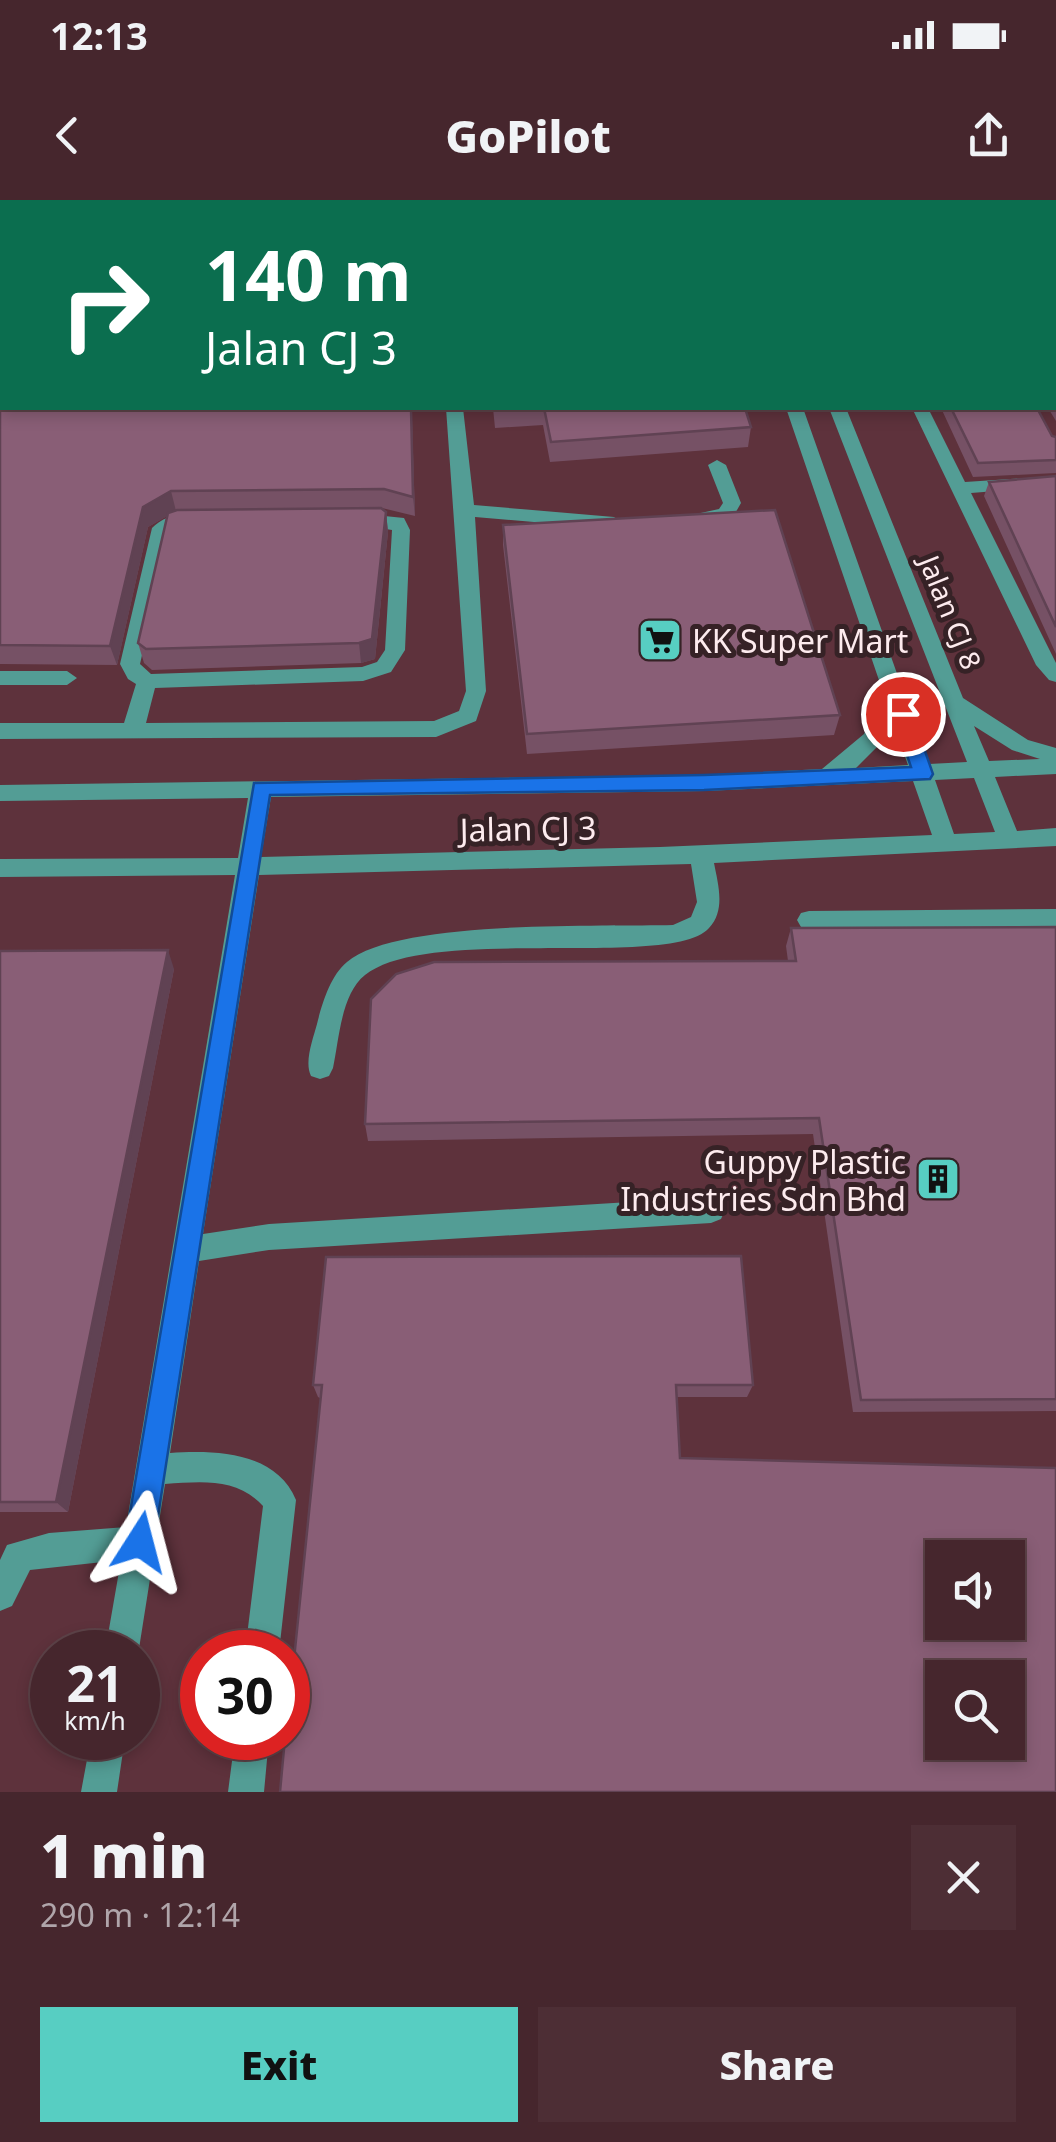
<!DOCTYPE html>
<html lang="en">
<head>
<meta charset="utf-8">
<style>
  :root { --surface:#46262d; --page:#4d2e35; --text:#f1f3f6; --muted:#b0a5aa; --line:#5e4349; --accent:#57cec2 }
  body { margin:0; font-family:"Noto Sans",sans-serif; background:var(--page); color:var(--text); height:100vh; display:flex; flex-direction:column; font-size:38px; white-space:nowrap }
  * { box-sizing:border-box; margin:0 }
  p { font-size:32px; color:var(--muted) }
  .icon { flex:none; width:55px; height:55px; fill:none; stroke:currentColor; stroke-width:2; stroke-linecap:round; stroke-linejoin:round }
  .map { position:relative; height:1592px; overflow:hidden }
  .drawer { display:flex; flex-direction:column; background:var(--surface); flex:1 }
  .drawer>* { flex:none }
  .guide { position:absolute; left:0px; top:0px; width:1058px; height:210px; box-shadow:0 5px 15px #0003,0 0 0 2px var(--line); background:#0b6e4f; color:#fff; overflow:hidden }
  .controls { position:absolute; left:925px; top:1340px; display:grid; gap:20px }
  .controls a { display:grid; place-items:center; width:100px; height:100px; border-radius:0px; background:var(--surface); box-shadow:0 5px 15px #0003,0 0 0 2px var(--line); font-size:50px }
  .speed { position:absolute; left:30px; top:1430px; display:flex; gap:20px; font-size:50px; font-weight:700; text-align:center }
  .speed>* { display:grid; place-content:center; width:130px; height:130px; border-radius:50%; background:var(--surface); box-shadow:0 5px 15px #0003,0 0 0 2px var(--line); line-height:1 }
  .speed small { font-size:25px; font-weight:400 }
  .speed .limit { border:15px solid #d22; background:#fff; color:#111 }
  .pin { position:absolute; display:grid; place-items:center; width:85px; height:85px; color:#fff; margin:-42px; border:5px solid #fff; border-radius:50%; box-shadow:0 2px 10px #0007 }
  .me { position:absolute; width:110px; margin:-55px; rotate:9deg; stroke-linejoin:round; filter:drop-shadow(0 0 8px #0008) }
  .turn { display:flex; align-items:center; gap:35px; height:210px; padding:0 40px; font-size:45px }
  .turn .icon { width:130px; height:130px; stroke-width:2.5 }
  .turn b { display:block; font-size:70px; line-height:85px }
  .round { display:grid; place-items:center; flex:none; width:105px; height:105px; border-radius:0px; background:var(--page) }
  .summary { display:flex; align-items:center; justify-content:space-between; height:170px; padding:0 40px }
  h1 { font-size:60px; font-weight:800; line-height:75px }
  .button { display:flex; gap:20px; margin-top:auto; padding:20px 40px }
  .button a { flex:1; height:115px; border-radius:0px; background:var(--accent); color:#111; font-size:40px; font-weight:800; line-height:115px; text-align:center }
  .button a+a { background:var(--page); color:var(--text) }
  .status { display:flex; justify-content:space-between; align-items:center; height:70px; padding:0 50px; background:var(--surface); direction:ltr }
  .status svg { height:28px; fill:currentColor }
  header { display:flex; justify-content:space-between; align-items:center; height:130px; padding:0 40px; background:var(--surface); font-size:45px; font-weight:800 }
  .map>svg:first-child { display:block }
  .lines { fill:none; stroke-linecap:round; stroke-linejoin:round }
  .minor { fill:#539d95; fill-rule:evenodd }
  .wall { fill:#765165 }
  .shaded-wall { fill:#604253 }
  .building { fill:#895e76; stroke:#604253; stroke-width:2.5; fill-rule:evenodd }
  .route { fill:#1a73e8; stroke:#114b97; stroke-width:2.5 }
  .labels { text-anchor:middle; dominant-baseline:central; stroke-width:10; stroke-linejoin:round; paint-order:stroke }
  .far-street-label { font-size:28px; fill:#fdebee; stroke:#362226 }
  .poi-label { font-size:32px; fill:#fdebee; stroke:#362226; text-anchor:start }
  .street-label { font-size:32px; fill:#fdebee; stroke:#362226 }
</style>
</head>
<body>
<div class="status"><b>12:13</b><svg viewBox="0 0 49 12"><path d="M0 12V9h3v3zM5 12V6h3v6zM10 12V3h3v9zM15 12V0h3v12zM26 1h20v11H26zM47 4h2v5h-2z"/></svg></div>
<header><svg class="icon" aria-label="back" viewBox="0 0 24 24"><path d="M15 5l-7 7 7 7"/></svg>GoPilot<svg class="icon" aria-label="share" viewBox="0 0 24 24"><path d="M12 15V3M7 8l5-5 5 5M5 13v7h14v-7"/></svg></header>
<div class="map">
<svg width="1056" height="1592" viewBox="0 0 1056 1592">
  <rect width="100%" height="100%" fill="#5e323c"/>
  <g class="lines">
    <!-- minor -->
    <path class="minor" d="M713,0H727L728,2H714Z
      M746,0H760L761,2H747Z
      M0,158H2V168H0Z
      M446,208H463L474,305L614,317L623,323L614,329L475,317L486,491L476,521L436,537L0,539V523H124L136,484L128,479L120,464L152,328C165,315 189,308 204,320L170,331L140,464L151,474L362,467L377,462L385,450L392,330L348,323V315L355,313L404,318L410,330L405,450L391,472L363,481L155,488L146,523L434,521L459,511L466,491Z
      M786,208H803L929,564L967,562L829,208H846L963,498L1028,540L1056,548V574L995,577L1017,631L1056,628V646L714,663C718,684 726,710 709,728C672,770 428,724 365,775C341,794 339,840 333,868L329,876L320,879L311,876C304,862 313,839 317,824C322,804 330,776 347,762C398,719 602,727 673,725L691,717L697,702L691,664L259,675L203,1034L269,1024L711,997L721,1001L725,1010L721,1019L711,1023L269,1050L199,1061L170,1253C214,1250 276,1251 296,1300L279,1452H245L263,1306C236,1277 201,1282 165,1284L138,1455L105,1452L121,1360L30,1370L12,1406L0,1411V1360L7,1345L49,1333L126,1327L235,675L0,677V659L238,658L248,598L0,601V585L705,575L822,569L864,534L882,489ZM892,520L908,565L856,568L879,545ZM974,526L1012,550L1040,559L989,561ZM974,578L995,632L954,634L935,580ZM913,581L932,635L660,647L261,657L271,597L705,591Z
      M912,208H928L965,282L1056,276V286L971,293L1056,463V482L1049,480L1036,465Z
      M717,260L726,265L741,303L733,317L687,324V316L719,309L723,303L708,265Z
      M0,471H67L77,478L67,485H0Z
      M1056,709V727L809,729L801,727L797,720L801,713L809,711Z
      M91,1538H125L117,1592H81Z
      M235,1538H269L264,1592H228Z"/>
  </g>
  <!-- wall -->
  <path class="wall" d="M0,0H489L488,2H2V136H0Z
    M824,0H1056V221L1048,208H1055V2H825Z
    M0,190L412,220L415,316L382,308L386,312L388,332L375,459L361,463L152,470L144,463L138,443L167,316L148,327L117,465L0,464Z
    M493,208H745L751,227L748,247L550,262L543,225L495,228Z
    M941,208H1037L1052,236L1056,237V273L973,277Z
    M1056,276V454L984,296L989,282Z
    M503,325L840,515L834,535L527,554L503,345Z
    M1056,727V1211L853,1212L813,934L368,941L365,924L788,761L786,746L791,728Z
    M0,751L174,769L68,1312H0Z
    M313,1185H753L747,1197H677L680,1258L1056,1592L318,1197Z"/>
  <!-- shaded-wall -->
  <path class="shaded-wall" d="M411,208L412,220L415,316L413,297Z
    M171,291L176,311L148,327L117,465L110,446L143,307Z
    M386,312L388,332L375,459L361,463L359,443Z
    M168,750L174,769L68,1312L56,1302Z"/>
  <!-- building -->
  <path class="building" d="M0,0H480L478,2H2V116H0Z
    M832,0H1056V28L1055,2H833Z
    M1055,35L1056,38V199L1055,197Z
    M0,190H2V208H411L413,297L384,289L171,291L143,307L110,446L0,445Z
    M544,208H745L751,227L551,242Z
    M951,208H1037L1052,236L1056,237V260L978,263Z
    M1056,276V427L989,282Z
    M381,308L386,312L372,439L359,443L146,449L138,443L168,313L177,310Z
    M775,310L840,515L527,534L503,325Z
    M1056,727V1199L861,1200L819,918L365,924L371,799L396,774L434,762L796,761L791,728Z
    M168,750L56,1302H0V751Z
    M741,1056L753,1185H676L680,1258L1056,1268V1592H280L285,1538H288V1518L322,1185H313L326,1057ZM942,1358H1008V1422H942ZM942,1478H1008V1542H942Z"/>
  <!-- route -->
  <path class="route" d="M903,508L912,514L933,574L930,579L704,590L270,595L154,1342L150,1352L140,1356L129,1352L125,1342L254,583L704,575L911,567L893,514Z"/>
  <!-- icons -->
  <defs>
    <symbol id="supermarket-square" viewBox="-11 -11 22 22"><rect x="-9" y="-9" width="18" height="18" rx="4" fill="#57cec2" stroke="#362226"/><path d="M-6-5.5h2.5l.6 2H6L4.5 2H-2.5L-4.4-4H-6ZM-1.5 3.2a1.3 1.3 0 1 0 .1 0ZM3 3.2a1.3 1.3 0 1 0 .1 0Z" fill="#111"/></symbol>
    <symbol id="building-square" viewBox="-11 -11 22 22"><rect x="-9" y="-9" width="18" height="18" rx="4" fill="#57cec2" stroke="#362226"/><path d="M-4-6H4V6H1V3H-1V6H-4ZM-2.5-4.3h1.7v1.8h-1.7ZM.8-4.3h1.7v1.8H.8ZM-2.5-1h1.7V.8h-1.7ZM.8-1h1.7V.8H.8Z" fill="#111"/></symbol>
  </defs>
  <g fill-rule="evenodd">
    <use href="#supermarket-square" x="635" y="415" width="50" height="50"/>
    <use href="#building-square" x="913" y="954" width="50" height="50"/>
  </g>
  <g class="labels">
    <!-- far-street labels -->
    <g class="far-street-label">
      <text transform="translate(951 412) rotate(68)">Jalan CJ 8</text>
    </g>
    <!-- poi labels -->
    <g class="poi-label">
      <text x="692" y="440">KK Super Mart</text>
      <text x="906" y="961" text-anchor="end">Guppy Plastic<tspan x="906" dy="37">Industries Sdn Bhd</tspan></text>
    </g>
    <!-- street labels -->
    <g class="street-label">
      <text transform="translate(528 628) rotate(-1)">Jalan CJ 3</text>
    </g>
  </g>
</svg>
<div class="controls">
<a><svg class="icon" aria-label="sound" viewBox="0 0 24 24"><path d="M4 9h4l5-4v14l-5-4H4zM17 9q2 3 0 6"/></svg></a>
<a><svg class="icon" aria-label="search" viewBox="0 0 24 24"><circle cx="10" cy="10" r="6"/><path d="M15 15l6 6"/></svg></a>
</div>
<div class="speed"><div>21<small>km/h</small></div><div class="limit">30</div></div>
<div class="pin" style="left:903px;top:514px;background:#d93025"><svg class="icon" aria-label="arrive" viewBox="0 0 24 24"><path d="M6 21V4h12l-3 4 3 4H6"/></svg></div>
<svg class="me" style="left:140px;top:1342px" viewBox="-20 -20 40 40"><path d="M0-17L14 15 0 8-14 15z" fill="#1a73e8" stroke="#fff" stroke-width="4"/></svg>
<div class="guide">
<div class="turn"><svg class="icon" aria-label="right" viewBox="0 0 24 24"><path d="M7 20v-9h11M14 6l5 5-5 5"/></svg><div><b>140 m</b>Jalan CJ 3</div></div>
</div>
</div>
<section class="drawer">
<div class="summary"><div><h1>1 min</h1><p>290 m · 12:14</p></div><a class="round"><svg class="icon" aria-label="close" viewBox="0 0 24 24"><path d="M6 6l12 12M18 6L6 18"/></svg></a></div>
<div class="button"><a>Exit</a><a>Share</a></div>
</section>
</body>
</html>
